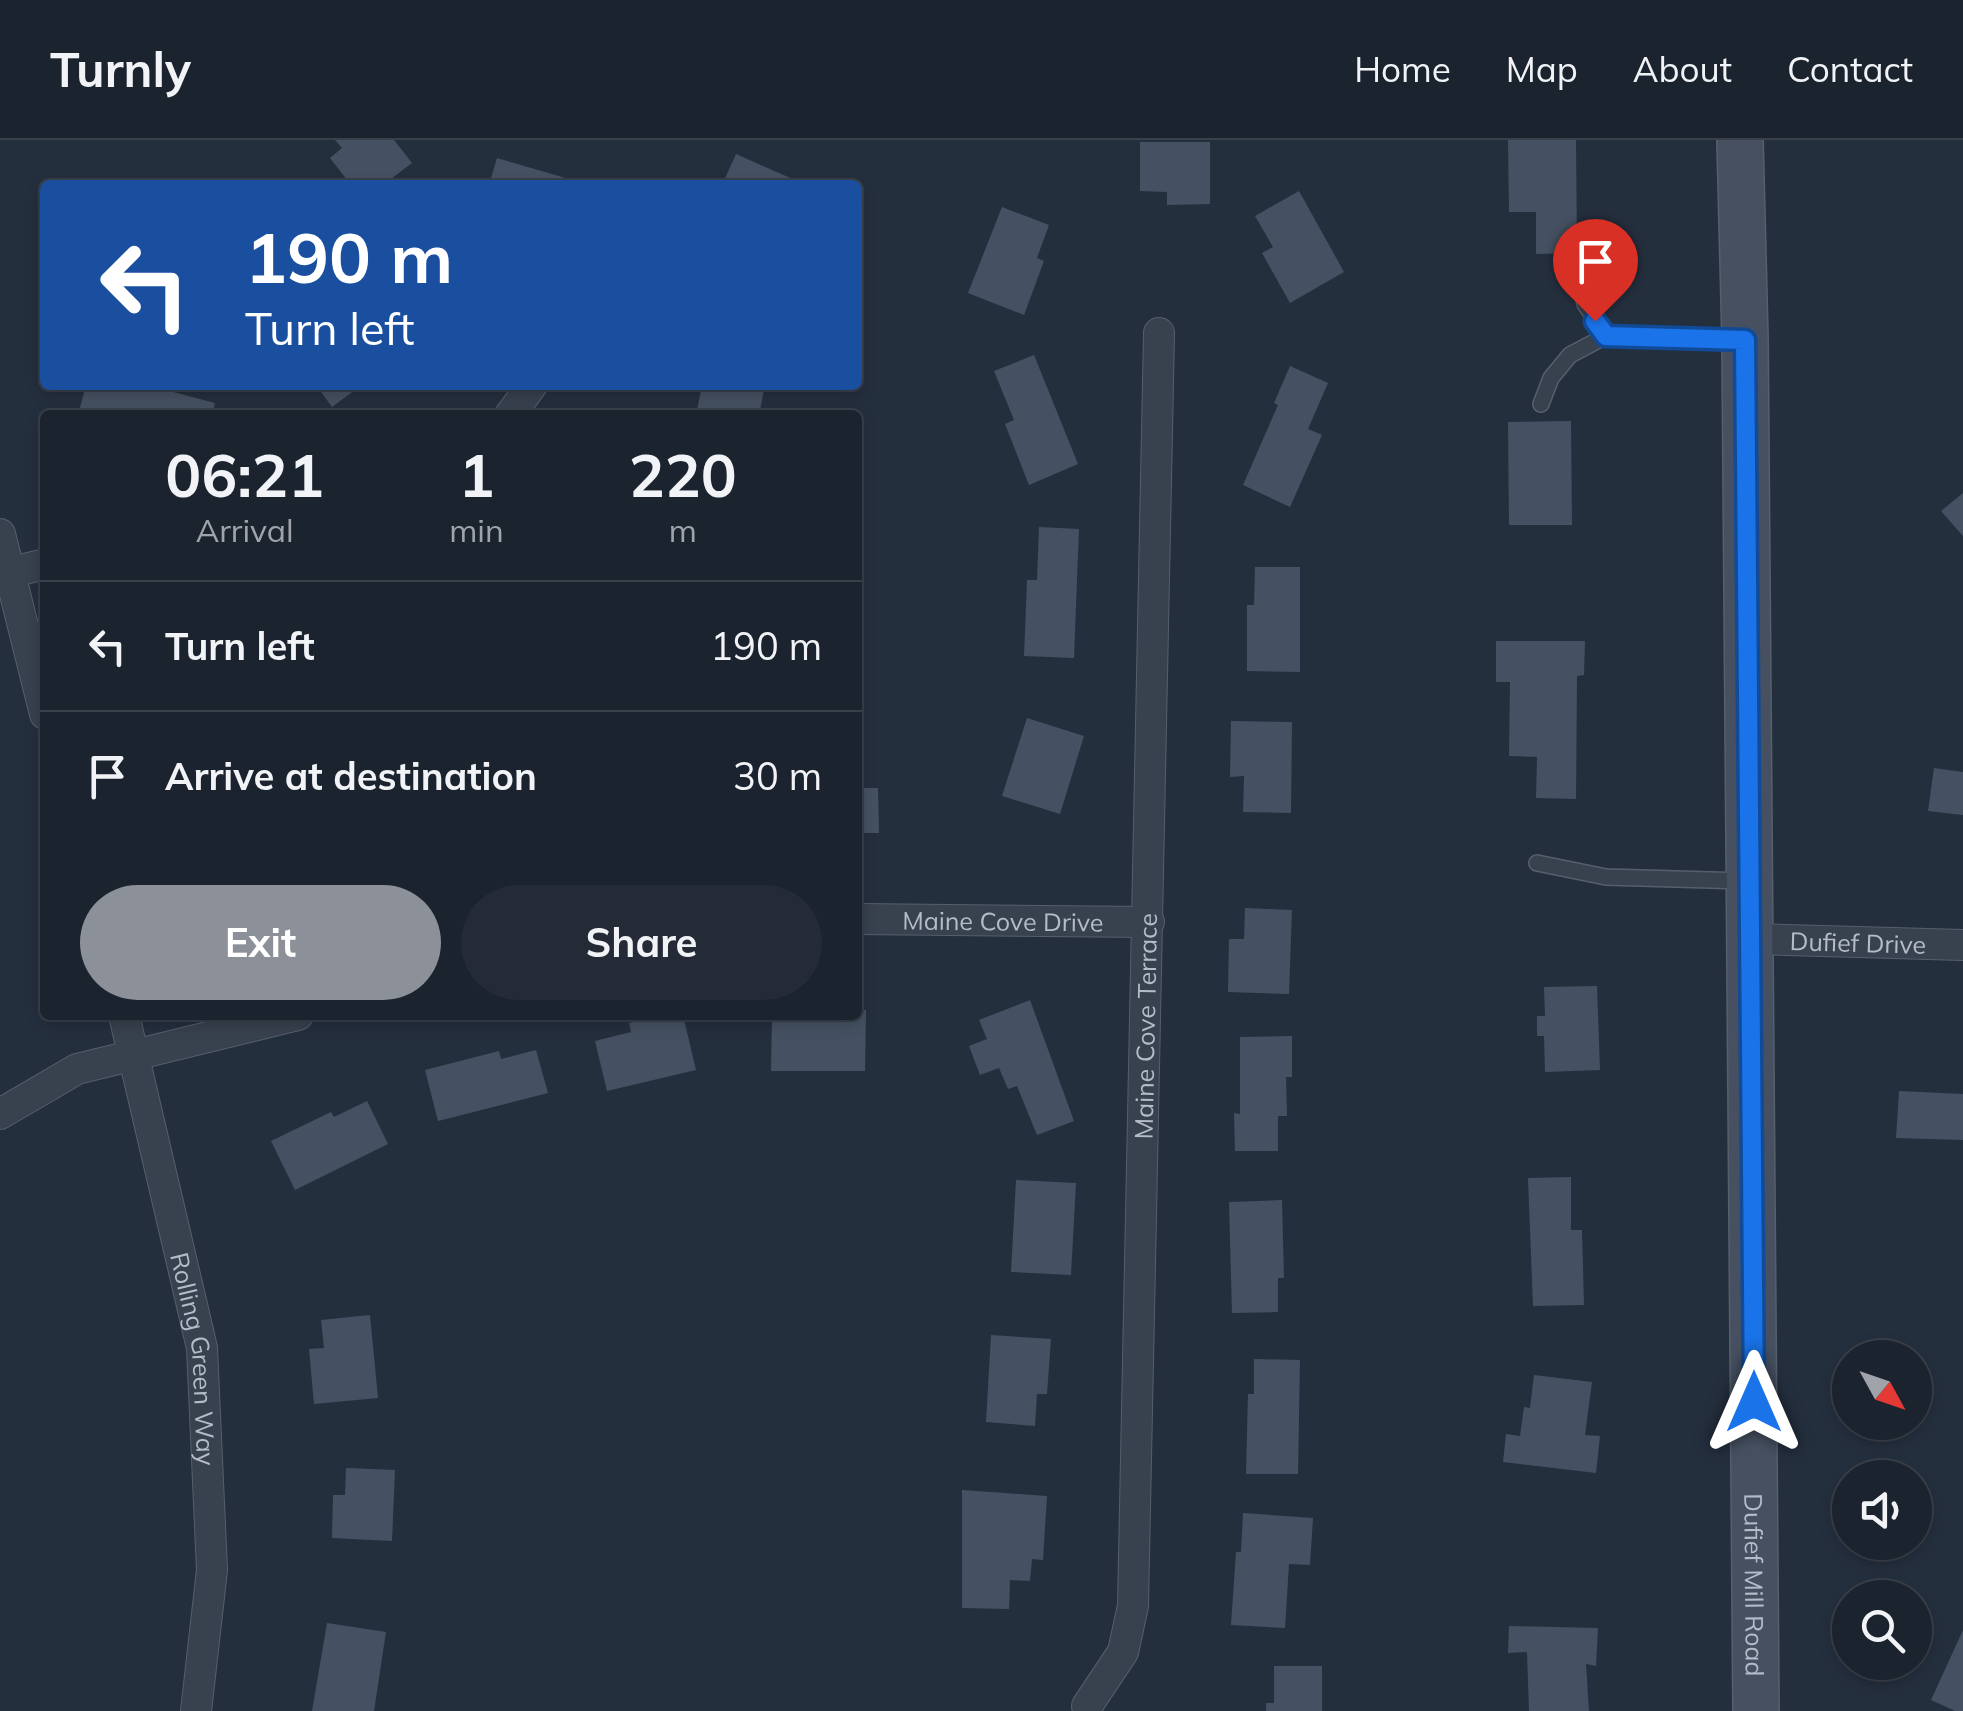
<!DOCTYPE html>
<html lang="en">
<head>
<meta charset="utf-8">
<style>
  :root { --surface:#1b232e; --page:#242b36; --text:#f1f3f6; --muted:#a0a4aa; --line:#39404a; --accent:#8c9099 }
  body { margin:0; font-family:Mulish,sans-serif; background:var(--page); color:var(--text); height:100vh; display:flex; flex-direction:column; font-size:38px; white-space:nowrap }
  * { box-sizing:border-box; margin:0 }
  p { font-size:32px; color:var(--muted) }
  .icon { flex:none; width:55px; height:55px; fill:none; stroke:currentColor; stroke-width:2; stroke-linecap:round; stroke-linejoin:round }
  .map { position:relative; flex:1; overflow:hidden }
  .panel { position:absolute; left:40px; top:270px; width:822px; height:610px; display:flex; flex-direction:column; background:var(--surface); border-radius:10px; box-shadow:0 5px 15px #0003,0 0 0 2px var(--line) }
  .panel>* { flex:none }
  .banner { position:absolute; left:40px; top:40px; width:822px; height:210px; border-radius:10px; box-shadow:0 5px 15px #0003,0 0 0 2px var(--line); background:#1a4fa0; color:#fff; overflow:hidden }
  .needle { width:65px; rotate:130deg }
  .tools { position:absolute; left:1832px; top:1200px; display:grid; gap:20px }
  .tools a { display:grid; place-items:center; width:100px; height:100px; border-radius:50%; background:var(--surface); box-shadow:0 5px 15px #0003,0 0 0 2px var(--line); font-size:50px }
  .pin { position:absolute; display:grid; place-items:center; width:85px; height:85px; color:#fff; margin:-102px -42px; border-radius:50% 50% 50% 0; rotate:-45deg; box-shadow:0 0 10px #0007 }
  .pin .icon { rotate:45deg }
  .me { position:absolute; width:110px; margin:-55px; rotate:0deg; stroke-linejoin:round; filter:drop-shadow(0 0 8px #0008) }
  .turn { display:flex; align-items:center; gap:35px; height:210px; padding:0 40px; font-size:45px }
  .turn .icon { width:130px; height:130px; stroke-width:2.5 }
  .turn b { display:block; font-size:70px; line-height:85px }
  .eta { display:flex; justify-content:space-evenly; align-items:center; height:170px; text-align:center }
  .eta b { font-size:60px; font-weight:700; line-height:70px }
  .primary-button { display:flex; gap:20px; margin-top:auto; padding:20px 40px }
  .primary-button a { flex:1; height:115px; border-radius:60px; background:var(--accent); color:#fff; font-size:40px; font-weight:700; line-height:115px; text-align:center }
  .primary-button a+a { background:var(--page); color:var(--text) }
  ul { padding:0; list-style:none }
  li { display:flex; align-items:center; gap:30px; height:130px; padding:0 40px; border-top:2px solid var(--line) }
  li div { flex:1 }
  li b { display:block; font-size:38px }
  li em { font-style:normal }
  header { display:flex; align-items:center; gap:60px; box-sizing:border-box; height:140px; padding:0 50px; background:var(--surface); border-bottom:2px solid var(--line) }
  header strong { font-size:48px }
  nav { display:flex; gap:55px; margin-inline-start:auto; font-size:35px }
  .map>svg:first-child { display:block }
  .building { fill:#455162 }
  .lines { fill:none; stroke-linecap:round; stroke-linejoin:round }
  .service-casing { stroke:#565f6c; stroke-width:18 }
  .minor-casing { stroke:#565f6c; stroke-width:32 }
  .secondary-casing { stroke:#565f6c; stroke-width:48 }
  .service { stroke:#38414e; stroke-width:15 }
  .minor { stroke:#38414e; stroke-width:30 }
  .secondary { stroke:#465061; stroke-width:45 }
  .route-casing { stroke:#114b97; stroke-width:25 }
  .route { stroke:#1a73e8; stroke-width:18 }
  .labels { text-anchor:middle; dominant-baseline:central; stroke-width:9; stroke-linejoin:round; paint-order:stroke }
  .street-label { font-size:25px; fill:#b4bcc9; stroke:#1d2633 }
</style>
</head>
<body>
<header>
<strong>Turnly</strong>
<nav><a>Home</a><a>Map</a><a>About</a><a>Contact</a></nav>
</header>
<div class="map">
<svg width="1963" height="1571" viewBox="0 0 1963 1571">
  <rect width="100%" height="100%" fill="#242f3e"/>
  <!-- building -->
  <path class="building" d="M335,0H394L412,23L383,45H351L330,18L342,8Z
    M1508,0H1576L1577,113L1536,114V72H1509Z
    M1140,2H1210V64L1167,65V52L1140,51Z
    M736,14L806,45H722Z
    M497,18L586,44V45H489Z
    M1299,51L1344,132L1290,163L1262,113L1273,107L1255,76Z
    M1002,67L1049,85L1037,118L1044,121L1024,175L968,153Z
    M1034,215L1078,324L1029,345L1005,284L1014,280L994,231Z
    M1290,226L1328,243L1308,289L1322,295L1290,367L1243,345L1278,265L1274,263Z
    M86,245H147L215,263L212,275H78Z
    M316,245H362L332,267Z
    M702,245H741L764,250L759,275H696Z
    M1571,281L1572,385H1509L1508,282Z
    M1963,353V396L1941,371Z
    M1039,387L1079,389L1074,518L1024,516L1027,440H1037Z
    M1255,427H1300V532L1247,531V465H1254Z
    M1496,501H1585L1584,535L1577,536L1576,659L1536,658L1537,617L1509,616L1510,542H1496Z
    M1027,578L1084,596L1060,674L1002,656Z
    M1231,581L1292,582L1291,673L1243,672L1244,636L1230,637Z
    M1934,628L1963,632V675L1928,671Z
    M858,648H878L879,693H858Z
    M1245,768L1292,770L1289,854L1228,852L1229,799H1244Z
    M1597,846L1600,930L1545,932L1544,896H1537V876H1545L1544,847Z
    M1030,860L1074,981L1037,995L1017,946L1008,949L999,928L980,935L969,906L987,899L979,880Z
    M858,870H866L865,931H771L772,875H858Z
    M661,875H683L696,930L607,951L595,901L631,892L629,883Z
    M1292,896V937H1286L1287,976H1278V1011H1235L1234,973L1240,974V897Z
    M536,910L548,953L438,981L425,930L499,911L501,919Z
    M1899,951L1963,954V1000L1896,998Z
    M367,961L388,1004L295,1050L271,1001L331,972L334,977Z
    M1571,1037V1090H1582L1584,1165L1533,1166L1528,1038Z
    M1016,1040L1076,1043L1071,1135L1011,1132Z
    M1282,1060L1284,1138H1278V1172L1232,1173L1229,1062Z
    M370,1175L378,1258L314,1264L309,1209L324,1208L321,1180Z
    M991,1195L1051,1199L1047,1254H1037L1035,1286L986,1282Z
    M1254,1219L1300,1220L1298,1334H1246L1248,1254H1254Z
    M1534,1235L1592,1242L1585,1295L1600,1296L1596,1333L1503,1322L1506,1294L1520,1296L1524,1267L1530,1268Z
    M346,1328L395,1330L392,1401L332,1398L333,1355H345Z
    M962,1350L1047,1356L1043,1420L1032,1419L1030,1441L1010,1440L1009,1469L962,1468Z
    M1243,1373L1313,1378L1310,1425L1289,1424L1285,1488L1231,1485L1236,1412H1241Z
    M327,1483L386,1492L374,1571H312Z
    M1509,1486L1598,1488L1596,1526L1586,1524L1589,1571H1529L1527,1512L1508,1513Z
    M1963,1490V1571H1955L1931,1560Z
    M1274,1526H1322V1571H1266V1563H1274Z"/>
  <g class="lines">
    <defs>
      <path id="service" d="M1577,129L1585,164L1606,196
        M1541,264L1551,238L1570,215L1606,196L1739,199
        M1537,723L1606,737L1745,741"/>
      <g id="minor">
        <path d="M510,275L532,245"/>
        <path d="M0,394L45,574"/>
        <path d="M0,435L45,424"/>
        <path id="s1" d="M858,779L1149,782"/>
        <path id="s2" d="M1750,799L1963,805"/>
        <path id="s3" d="M124,875L202,1208L212,1430L196,1571"/>
        <path d="M0,974L77,929L298,875"/>
        <path id="s4" d="M1087,1566L1123,1512L1133,1466L1159,193"/>
      </g>
      <g id="secondary">
        <path id="s5" d="M1740,0L1745,199L1756,1571"/>
      </g>
    </defs>
    <!-- service casing -->
    <use href="#service" class="service-casing"/>
    <!-- minor casing -->
    <use href="#minor" class="minor-casing"/>
    <!-- secondary casing -->
    <use href="#secondary" class="secondary-casing"/>
    <!-- service -->
    <use href="#service" class="service"/>
    <!-- minor -->
    <use href="#minor" class="minor"/>
    <!-- secondary -->
    <use href="#secondary" class="secondary"/>
  </g>
  <g class="lines">
    <defs>
      <path id="route" d="M1595,181L1606,196L1745,200L1754,1262"/>
    </defs>
    <!-- route casing -->
    <use href="#route" class="route-casing"/>
    <!-- route -->
    <use href="#route" class="route"/>
  </g>
  <g class="labels">
    <!-- street labels -->
    <g class="street-label">
      <text stroke="none"><textPath href="#s1" startOffset="145">Maine Cove Drive</textPath></text>
      <text stroke="none"><textPath href="#s2" startOffset="108">Dufief Drive</textPath></text>
      <text stroke="none"><textPath href="#s4" startOffset="692">Maine Cove Terrace</textPath></text>
      <text stroke="none"><textPath href="#s3" startOffset="352">Rolling Green Way</textPath></text>
      <text stroke="none"><textPath href="#s5" startOffset="1445">Dufief Mill Road</textPath></text>
    </g>
  </g>
</svg>
<div class="tools">
<a><svg class="needle" viewBox="-14 -14 28 28"><path d="M0-13l5 13h-10z" fill="#e53935"/><path d="M0 13l5-13h-10z" fill="#a0a4aa"/></svg></a>
<a><svg class="icon" aria-label="sound" viewBox="0 0 24 24"><path d="M4 9h4l5-4v14l-5-4H4zM17 9q2 3 0 6"/></svg></a>
<a><svg class="icon" aria-label="search" viewBox="0 0 24 24"><circle cx="10" cy="10" r="6"/><path d="M15 15l6 6"/></svg></a>
</div>
<div class="pin" style="left:1595px;top:181px;background:#d93025"><svg class="icon" aria-label="arrive" viewBox="0 0 24 24"><path d="M6 21V4h12l-3 4 3 4H6"/></svg></div>
<svg class="me" style="left:1754px;top:1262px" viewBox="-20 -20 40 40"><path d="M0-17L14 15 0 8-14 15z" fill="#1a73e8" stroke="#fff" stroke-width="4"/></svg>
<div class="banner">
<div class="turn"><svg class="icon" aria-label="left" viewBox="0 0 24 24"><path d="M17 20v-9H6M10 6l-5 5 5 5"/></svg><div><b>190 m</b>Turn left</div></div>
</div>
<section class="panel">
<div class="eta">
<div><b>06:21</b><p>Arrival</p></div>
<div><b>1</b><p>min</p></div>
<div><b>220</b><p>m</p></div>
</div>
<ul>
<li><svg class="icon" aria-label="left" viewBox="0 0 24 24"><path d="M17 20v-9H6M10 6l-5 5 5 5"/></svg><div><b>Turn left</b></div><em>190 m</em></li>
<li><svg class="icon" aria-label="arrive" viewBox="0 0 24 24"><path d="M6 21V4h12l-3 4 3 4H6"/></svg><div><b>Arrive at destination</b></div><em>30 m</em></li>
</ul>
<div class="primary-button"><a>Exit</a><a>Share</a></div>
</section>
</div>
</body>
</html>
